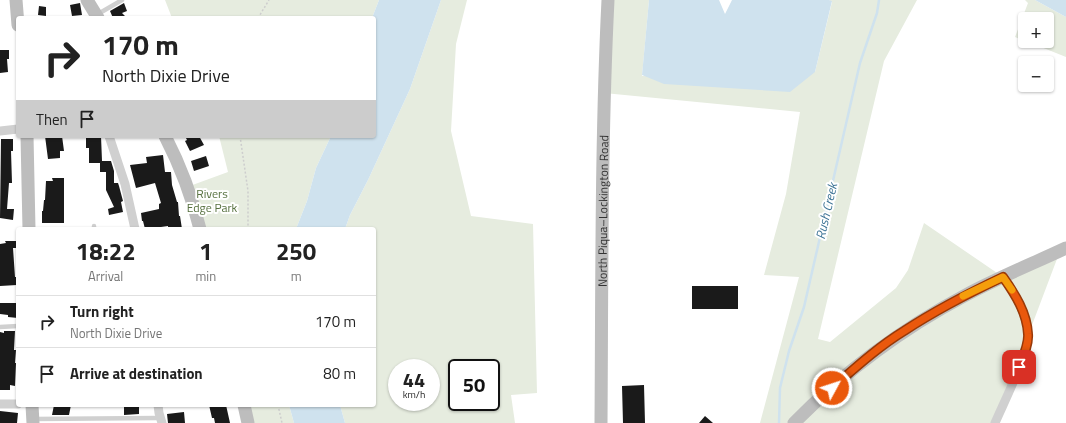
<!DOCTYPE html>
<html lang="en">
<head>
<meta charset="utf-8">
<style>
  :root { --surface:#fff; --page:#f2f2f2; --text:#222; --muted:#767676; --line:#e0e0e0 }
  body { margin:0; font-family:"Titillium Web",sans-serif; background:var(--page); color:var(--text); height:100vh; display:flex; flex-direction:column; font-size:15px; white-space:nowrap }
  * { box-sizing:border-box; margin:0 }
  p { font-size:13px; color:var(--muted) }
  .icon { flex:none; width:22px; height:22px; fill:none; stroke:currentColor; stroke-width:2; stroke-linecap:round; stroke-linejoin:round }
  .map { position:relative; flex:1; overflow:hidden }
  .panel { position:absolute; left:16px; top:227px; width:360px; height:180px; display:flex; flex-direction:column; background:var(--surface); border-radius:4px; box-shadow:0 1px 3px #0004 }
  .panel>* { flex:none }
  .top-card { position:absolute; left:16px; top:16px; width:360px; height:122px; border-radius:4px; box-shadow:0 1px 3px #0004; background:#fff; color:var(--text); overflow:hidden }
  .controls { position:absolute; left:1018px; top:12px; display:grid; gap:8px }
  .controls a { display:grid; place-items:center; width:36px; height:36px; border-radius:4px; background:var(--surface); box-shadow:0 1px 3px #0004; font-size:20px }
  .speed { position:absolute; left:388px; top:359px; display:flex; gap:8px; font-size:20px; font-weight:700; text-align:center }
  .speed>* { display:grid; place-content:center; width:52px; height:52px; border-radius:50%; background:var(--surface); box-shadow:0 1px 3px #0004; line-height:1 }
  .speed small { font-size:10px; font-weight:400 }
  .speed .limit { border:2px solid #111; border-radius:6px; background:#fff; color:#111 }
  .pin { position:absolute; display:grid; place-items:center; width:34px; height:34px; color:#fff; margin:-17px; border-radius:8px; box-shadow:0 2px 6px #0006 }
  .me { position:absolute; width:44px; margin:-22px; rotate:50deg; stroke-linejoin:round; filter:drop-shadow(0 0 3px #0008) }
  .turn { display:flex; align-items:center; gap:14px; height:84px; padding:0 20px; font-size:18px }
  .turn .icon { width:52px; height:52px; stroke-width:2.5 }
  .turn b { display:block; font-size:28px; line-height:34px }
  .then { display:flex; align-items:center; height:38px; padding:0 20px; background:#0003; gap:8px; font-size:15px }
  .eta { display:flex; justify-content:space-evenly; align-items:center; height:68px; text-align:center }
  .eta b { font-size:24px; font-weight:700; line-height:28px }
  ul { padding:0; list-style:none }
  li { display:flex; align-items:center; gap:12px; height:52px; padding:0 20px; border-top:1px solid var(--line) }
  li div { flex:1 }
  li b { display:block; font-size:15px }
  li em { font-style:normal }
  .map>svg:first-child { display:block }
  .green { fill:#e6ecdf; fill-rule:evenodd }
  .water { fill:#cfe2ee }
  .lines { fill:none; stroke-linecap:round; stroke-linejoin:round }
  .stream { stroke:#cfe2ee; stroke-width:2.5 }
  .building { fill:#1a1a1a }
  .path { stroke:#cdcdcd; stroke-width:1.5; stroke-dasharray:2 2; stroke-linecap:butt }
  .lane { stroke:#d0d0d0; stroke-width:4.5 }
  .street { stroke:#d0d0d0; stroke-width:9 }
  .secondary { stroke:#bdbdbd; stroke-width:13 }
  .route-casing { stroke:#983908; stroke-width:10 }
  .route { stroke:#ea580c; stroke-width:7 }
  .slow { stroke:#f59e0b; stroke-width:7 }
  .labels { text-anchor:middle; dominant-baseline:central; stroke-width:4; stroke-linejoin:round; paint-order:stroke }
  .park-label { font-size:12px; fill:#56703f; stroke:#fff }
  .street-label { font-size:12px; fill:#333; stroke:#fff }
  .water-label { font-size:13px; font-style:italic; fill:#3f7597; stroke:#fff }
</style>
</head>
<body>
<div class="map">
<svg width="1066" height="423" viewBox="0 0 1066 423">
  <rect width="100%" height="100%" fill="#fff"/>
  <!-- green -->
  <path class="green" d="M165,0H379L372,18H172Z
    M441,0H467L456,44L451,131L471,216L533,224L537,393L511,395L515,423H345L340,405H374V229H345L350,215L368,180L410,89ZM397,368H431V402H397ZM457,368H491V402H457Z
    M608,0H649L642,76L815,72L832,2L829,0H917L884,61L818,339L830,342L896,288L908,270L924,223L1003,277L1060,251L995,423H760L799,277L764,275L786,194L800,112L604,93Z
    M1025,0H1035L1066,17V57L1026,41H1047V19H1025V41L1015,37L1028,3Z
    M219,136H331L316,168L307,201L296,229H200L187,187L228,172Z
    M244,405H289L294,423H248Z"/>
  <!-- water -->
  <path class="water" d="M379,0H441L410,89L368,180L350,215L345,229H296L307,201L316,168L331,136H374V18H372Z
    M649,0H719L725,14L732,0H829L832,1L815,72L790,92L664,84L642,75Z
    M1035,0H1066V17Z
    M289,405H340L345,423H294Z"/>
  <g class="lines">
    <!-- stream -->
    <path class="stream" d="M779,423L780,388L789,351L804,307L860,63L877,13L879,0"/>
  </g>
  <!-- building -->
  <path class="building" d="M80,3L82,15L72,16L70,5Z
    M124,3L127,11L122,13L127,18H113L110,11Z
    M39,6L46,7V16L38,15Z
    M0,50H9V59H7L8,72L0,73Z
    M45,136H62L64,151H60V158L48,159Z
    M86,136H101L102,161H111L114,171V183H118L119,186L123,201L121,202L123,212L109,215L108,209L114,207L106,190V172H100V163H89V148H86Z
    M185,136H199L204,145L190,151L185,141L187,140Z
    M1,139H13V151H11L12,183H9L7,209H14L13,220L0,218Z
    M163,155L165,172H171L172,185L177,202H178L179,216H180L182,229H168V226L154,228V229H145L143,221H142L141,213L159,209V204L161,203L155,183L136,188L130,165L147,163L146,157Z
    M206,156L209,166L194,171L191,161Z
    M52,178H64V223H42V211H43L44,200H45L46,181H53Z
    M5,241H16V248H13L15,277H16L17,285L0,286V244L6,243Z
    M692,286H738V309H692Z
    M0,303H18V318L8,317V315L0,314Z
    M4,331H15L14,350H16L15,363H16L15,386L10,385V390H0V332L4,333Z
    M644,385L645,423H623L622,386Z
    M54,405H71L69,415H52Z
    M124,405H139V414L124,415Z
    M209,405H226L230,423H215L214,418H212Z
    M0,411L18,413L17,423H0Z
    M184,412L185,423H168L167,414Z
    M705,416L713,423H699Z"/>
  <g class="lines">
    <!-- path -->
    <path class="path" d="M258,18L269,0
      M240,136L248,191V229
      M278,405L282,423"/>
    <!-- lane -->
    <path class="lane" d="M98,14L122,0
      M94,229V226
      M0,327L18,326
      M34,419L157,418"/>
    <!-- street -->
    <path class="street" d="M0,131L18,129
      M109,136L125,184L135,229
      M0,404H18
      M158,405L159,413L162,423
      M995,423C1003,404 1030,351 1028,333C1026,312 1015,294 1003,277"/>
    <!-- secondary -->
    <g class="secondary">
      <path d="M16,0L18,25"/>
      <path d="M87,0L98,18"/>
      <path d="M27,136L29,229"/>
      <path d="M165,136C180,165 192,197 200,229"/>
      <path d="M32,405L33,423"/>
      <path d="M244,405L248,423"/>
      <path id="s1" d="M601,423C602,282 601,141 608,0"/>
      <path d="M794,423C843,373 902,329 964,296C997,278 1032,264 1066,248"/>
    </g>
  </g>
  <g class="lines">
    <defs>
      <path id="route" d="M832,388C855,368 878,347 904,331C936,310 969,293 1003,277C1015,294 1027,313 1028,334C1029,344 1023,357 1019,367"/>
    </defs>
    <!-- route casing -->
    <use href="#route" class="route-casing"/>
    <!-- route -->
    <use href="#route" class="route"/>
    <!-- slow -->
    <path class="slow" d="M963,296L1003,277L1012,290"/>
  </g>
  <g class="labels">
    <!-- park labels -->
    <g class="park-label">
      <text x="212" y="193">Rivers<tspan x="212" dy="14">Edge Park</tspan></text>
    </g>
    <!-- street labels -->
    <g class="street-label">
      <text stroke="none"><textPath href="#s1" startOffset="212">North Piqua–Lockington Road</textPath></text>
    </g>
    <!-- water labels -->
    <g class="water-label">
      <text transform="translate(826 211) rotate(-77)">Rush Creek</text>
    </g>
  </g>
</svg>
<div class="controls">
<a>+</a>
<a>−</a>
</div>
<div class="speed"><div>44<small>km/h</small></div><div class="limit">50</div></div>
<div class="pin" style="left:1019px;top:367px;background:#d93025"><svg class="icon" aria-label="arrive" viewBox="0 0 24 24"><path d="M6 21V4h12l-3 4 3 4H6"/></svg></div>
<svg class="me" style="left:832px;top:388px" viewBox="-20 -20 40 40"><circle r="17" fill="#ea580c" stroke="#fff" stroke-width="3"/><path d="M0-11L8 9 0 5-8 9z" fill="#fff"/></svg>
<div class="top-card">
<div class="turn"><svg class="icon" aria-label="right" viewBox="0 0 24 24"><path d="M7 20v-9h11M14 6l5 5-5 5"/></svg><div><b>170 m</b>North Dixie Drive</div></div>
<div class="then">Then<svg class="icon" aria-label="arrive" viewBox="0 0 24 24"><path d="M6 21V4h12l-3 4 3 4H6"/></svg></div>
</div>
<section class="panel">
<div class="eta">
<div><b>18:22</b><p>Arrival</p></div>
<div><b>1</b><p>min</p></div>
<div><b>250</b><p>m</p></div>
</div>
<ul>
<li><svg class="icon" aria-label="right" viewBox="0 0 24 24"><path d="M7 20v-9h11M14 6l5 5-5 5"/></svg><div><b>Turn right</b><p>North Dixie Drive</p></div><em>170 m</em></li>
<li><svg class="icon" aria-label="arrive" viewBox="0 0 24 24"><path d="M6 21V4h12l-3 4 3 4H6"/></svg><div><b>Arrive at destination</b></div><em>80 m</em></li>
</ul>
</section>
</div>
</body>
</html>
